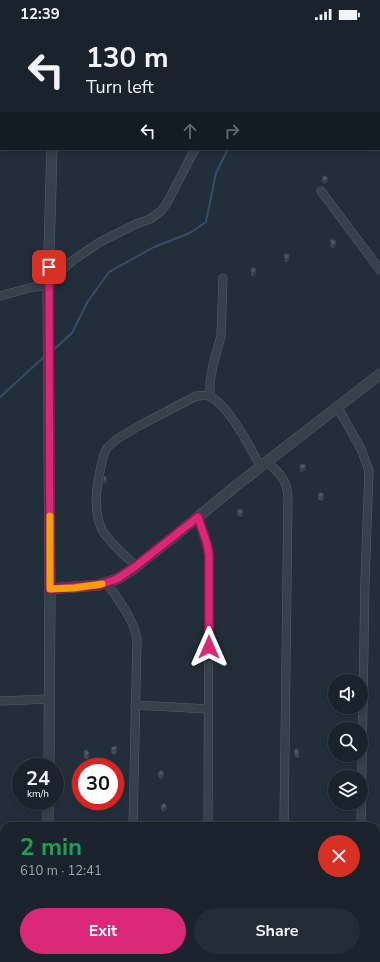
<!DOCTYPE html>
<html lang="en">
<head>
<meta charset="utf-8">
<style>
  :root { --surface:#1a232c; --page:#232b34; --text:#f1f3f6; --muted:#9fa4a9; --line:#384048; --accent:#db2777 }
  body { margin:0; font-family:"Nunito Sans",sans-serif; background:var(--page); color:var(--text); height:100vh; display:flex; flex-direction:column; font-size:15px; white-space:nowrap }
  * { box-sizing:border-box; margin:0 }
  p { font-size:13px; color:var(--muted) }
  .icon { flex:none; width:22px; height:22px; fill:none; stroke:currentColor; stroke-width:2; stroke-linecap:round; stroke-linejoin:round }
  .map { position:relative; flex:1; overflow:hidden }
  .drawer { position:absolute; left:0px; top:794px; width:380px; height:140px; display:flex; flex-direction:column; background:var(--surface); border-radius:12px 12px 0 0; box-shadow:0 2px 6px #0003,0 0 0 1px var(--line) }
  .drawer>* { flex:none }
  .top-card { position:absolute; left:0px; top:0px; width:380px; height:122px; box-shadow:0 2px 6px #0003,0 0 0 1px var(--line); background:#1a232c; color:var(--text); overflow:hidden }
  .buttons { position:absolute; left:328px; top:646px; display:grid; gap:8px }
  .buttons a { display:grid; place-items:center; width:40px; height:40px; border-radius:50%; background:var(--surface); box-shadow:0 2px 6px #0003,0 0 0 1px var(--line); font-size:20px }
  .speed { position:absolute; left:12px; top:730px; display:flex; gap:8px; font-size:20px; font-weight:700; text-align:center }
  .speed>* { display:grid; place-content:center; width:52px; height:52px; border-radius:50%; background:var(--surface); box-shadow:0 2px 6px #0003,0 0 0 1px var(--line); line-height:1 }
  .speed small { font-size:10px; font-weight:400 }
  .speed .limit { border:6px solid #d22; background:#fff; color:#111 }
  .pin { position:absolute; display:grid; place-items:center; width:34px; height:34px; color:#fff; margin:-17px; border-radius:8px; box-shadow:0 2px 6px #0006 }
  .me { position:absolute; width:44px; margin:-22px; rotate:0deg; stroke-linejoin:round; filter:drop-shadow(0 0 3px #0008) }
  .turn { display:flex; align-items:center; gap:14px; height:84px; padding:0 20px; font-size:18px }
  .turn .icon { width:52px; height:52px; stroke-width:2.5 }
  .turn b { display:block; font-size:28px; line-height:34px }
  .lanes { display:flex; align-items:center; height:38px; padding:0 20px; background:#0003; justify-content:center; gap:20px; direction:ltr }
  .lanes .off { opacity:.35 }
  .round { display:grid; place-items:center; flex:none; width:42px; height:42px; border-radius:21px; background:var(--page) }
  .summary { display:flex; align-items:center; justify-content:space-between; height:68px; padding:0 20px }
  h1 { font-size:24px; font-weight:700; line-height:30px; color:#1e9e55 }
  .button { display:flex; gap:8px; margin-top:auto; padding:8px 20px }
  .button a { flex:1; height:46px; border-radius:24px; background:var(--accent); color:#fff; font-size:16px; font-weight:700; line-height:46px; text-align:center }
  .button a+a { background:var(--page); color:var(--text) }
  .status { display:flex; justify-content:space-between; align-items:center; height:28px; padding:0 20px; background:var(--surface); direction:ltr }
  .status svg { height:11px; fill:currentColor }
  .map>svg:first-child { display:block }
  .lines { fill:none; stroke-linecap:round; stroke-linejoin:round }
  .stream { stroke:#364c62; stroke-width:2 }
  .minor-casing { stroke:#545f69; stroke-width:9 }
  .tertiary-casing { stroke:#545f69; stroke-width:11 }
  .minor { stroke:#36414b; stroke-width:8 }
  .tertiary { stroke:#36414b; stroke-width:10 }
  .wall { fill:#404d59 }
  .shaded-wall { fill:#343e48 }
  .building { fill:#4a5967; stroke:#343e48 }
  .route-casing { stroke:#8e194d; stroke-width:10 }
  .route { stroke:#db2777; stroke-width:7 }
  .slow { stroke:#f59e0b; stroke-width:7 }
</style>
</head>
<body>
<div class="status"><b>12:39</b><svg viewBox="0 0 49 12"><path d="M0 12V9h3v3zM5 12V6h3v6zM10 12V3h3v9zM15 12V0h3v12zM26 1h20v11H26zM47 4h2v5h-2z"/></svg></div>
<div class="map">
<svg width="380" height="934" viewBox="0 0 380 934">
  <rect width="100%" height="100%" fill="#222f3b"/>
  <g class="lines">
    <!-- stream -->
    <path class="stream" d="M379,48H380
      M52,323L72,305L88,273L109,244L154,219L190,205L206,194L216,145L228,121
      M0,369L45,328"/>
    <defs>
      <path id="minor" d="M224,1V0
        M341,1L343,0
        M321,163L380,242
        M49,253L72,233L100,214L136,196L150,191L161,183L167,175L195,121
        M0,268L33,259L48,258
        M210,369V355L213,337L221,308L223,250
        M337,378L362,423L369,443L365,552L361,798
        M267,434C280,445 287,452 288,469L284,798
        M198,489L207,516L209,527L208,798
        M136,538C127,530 111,515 104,505C90,483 98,449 104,426L107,420L117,411L139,398L196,368C201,368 206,366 211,369C230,379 250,420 261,439
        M107,555C119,573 133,590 137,611L133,798
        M0,673L49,671
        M135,677L208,681
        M376,872H380
        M129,934V930
        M207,934V930
        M271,934L275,930"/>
      <path id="tertiary" d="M54,1V0
        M50,561L99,557L117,551L133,541L171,511L237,457L380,346
        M49,739L50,561L48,258L52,121
        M48,798V773
        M47,934V930"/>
    </defs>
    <!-- minor casing -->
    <use href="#minor" class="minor-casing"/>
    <!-- tertiary casing -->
    <use href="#tertiary" class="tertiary-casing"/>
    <!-- minor -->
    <use href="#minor" class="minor"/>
    <!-- tertiary -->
    <use href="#tertiary" class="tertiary"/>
  </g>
  <!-- wall -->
  <path class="wall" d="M322,150L328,154L324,156L322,153Z
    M330,213L336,216L335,219L333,220L331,219Z
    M284,226L289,232L287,234H285Z
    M251,240H256L255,248H253L251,247Z
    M300,437L306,442L302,444L300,443Z
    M318,468L324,469L322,473L318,471Z
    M237,482L243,487L241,489L237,487Z
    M111,719L117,723L116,726H112L111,722Z
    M84,723L89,728L88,731L84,730Z
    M294,723L299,728L298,730L295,729Z
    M158,745L164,748L161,751L158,748Z
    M161,778L167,781L163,784L161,781Z"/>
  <!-- shaded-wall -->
  <path class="shaded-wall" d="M328,151V154L324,156V153Z
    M336,213L335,219L333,220V217Z
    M289,229V232L287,234V231Z
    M255,244V248H253V245Z
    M306,439V442L302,444V441Z
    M107,452V455L103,456V453Z
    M243,484V487L241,489V486Z
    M164,745V748L161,751V748Z
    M167,778V781L163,784V781Z"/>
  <!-- building -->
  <path class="building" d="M325,147L328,151L324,153L322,150Z
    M332,211L336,213L335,216L333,217L331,216L330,213Z
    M284,226H289V229L287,231H285Z
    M251,240H256L255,244L253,245L251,244Z
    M302,436H304L306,439L302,441L300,440V437Z
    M104,448L106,449L107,452L103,453Z
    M320,464L324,466L322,470L318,468Z
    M239,481H242L243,484L241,486L237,484V482Z
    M116,718L117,720L116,722L112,723L111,719Z
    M295,721H298L299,725L298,727L295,726L294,723Z
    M86,722L88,723L89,725L88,728L84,727V723Z
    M161,742L164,745L161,748L158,745Z
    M164,775L167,778L163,781L161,778Z"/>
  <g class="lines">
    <defs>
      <path id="route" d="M49,239L50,561L99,557L117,551L136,538L198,489L207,516L209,527V619"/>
    </defs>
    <!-- route casing -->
    <use href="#route" class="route-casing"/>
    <!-- route -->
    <use href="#route" class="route"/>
    <!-- slow -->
    <path class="slow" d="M50,488V561L74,560L102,556"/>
  </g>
</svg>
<div class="buttons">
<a><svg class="icon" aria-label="sound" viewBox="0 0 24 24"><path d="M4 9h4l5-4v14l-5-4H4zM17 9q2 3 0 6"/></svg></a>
<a><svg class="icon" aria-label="search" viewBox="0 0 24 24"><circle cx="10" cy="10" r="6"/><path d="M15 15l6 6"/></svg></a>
<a><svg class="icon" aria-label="layers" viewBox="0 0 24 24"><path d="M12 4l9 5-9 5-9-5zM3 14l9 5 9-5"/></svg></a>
</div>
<div class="speed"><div>24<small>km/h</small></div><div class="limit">30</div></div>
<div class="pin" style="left:49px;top:239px;background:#d93025"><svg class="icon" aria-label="arrive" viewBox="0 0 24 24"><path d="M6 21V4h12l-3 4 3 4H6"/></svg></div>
<svg class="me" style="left:209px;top:619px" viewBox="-20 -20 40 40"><path d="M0-17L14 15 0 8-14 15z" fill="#db2777" stroke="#fff" stroke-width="4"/></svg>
<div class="top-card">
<div class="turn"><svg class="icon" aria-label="left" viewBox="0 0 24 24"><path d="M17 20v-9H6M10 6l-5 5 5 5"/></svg><div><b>130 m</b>Turn left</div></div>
<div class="lanes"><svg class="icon" aria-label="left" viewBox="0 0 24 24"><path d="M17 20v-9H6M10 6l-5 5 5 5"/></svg><svg class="icon off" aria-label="ahead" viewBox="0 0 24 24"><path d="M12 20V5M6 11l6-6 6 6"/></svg><svg class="icon off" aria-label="right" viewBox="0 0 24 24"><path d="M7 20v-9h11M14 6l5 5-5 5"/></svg></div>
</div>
<section class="drawer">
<div class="summary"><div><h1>2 min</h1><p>610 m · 12:41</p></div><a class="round" style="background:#d93025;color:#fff"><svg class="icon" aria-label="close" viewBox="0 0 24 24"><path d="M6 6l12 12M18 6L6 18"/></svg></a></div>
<div class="button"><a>Exit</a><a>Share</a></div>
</section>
</div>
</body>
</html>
